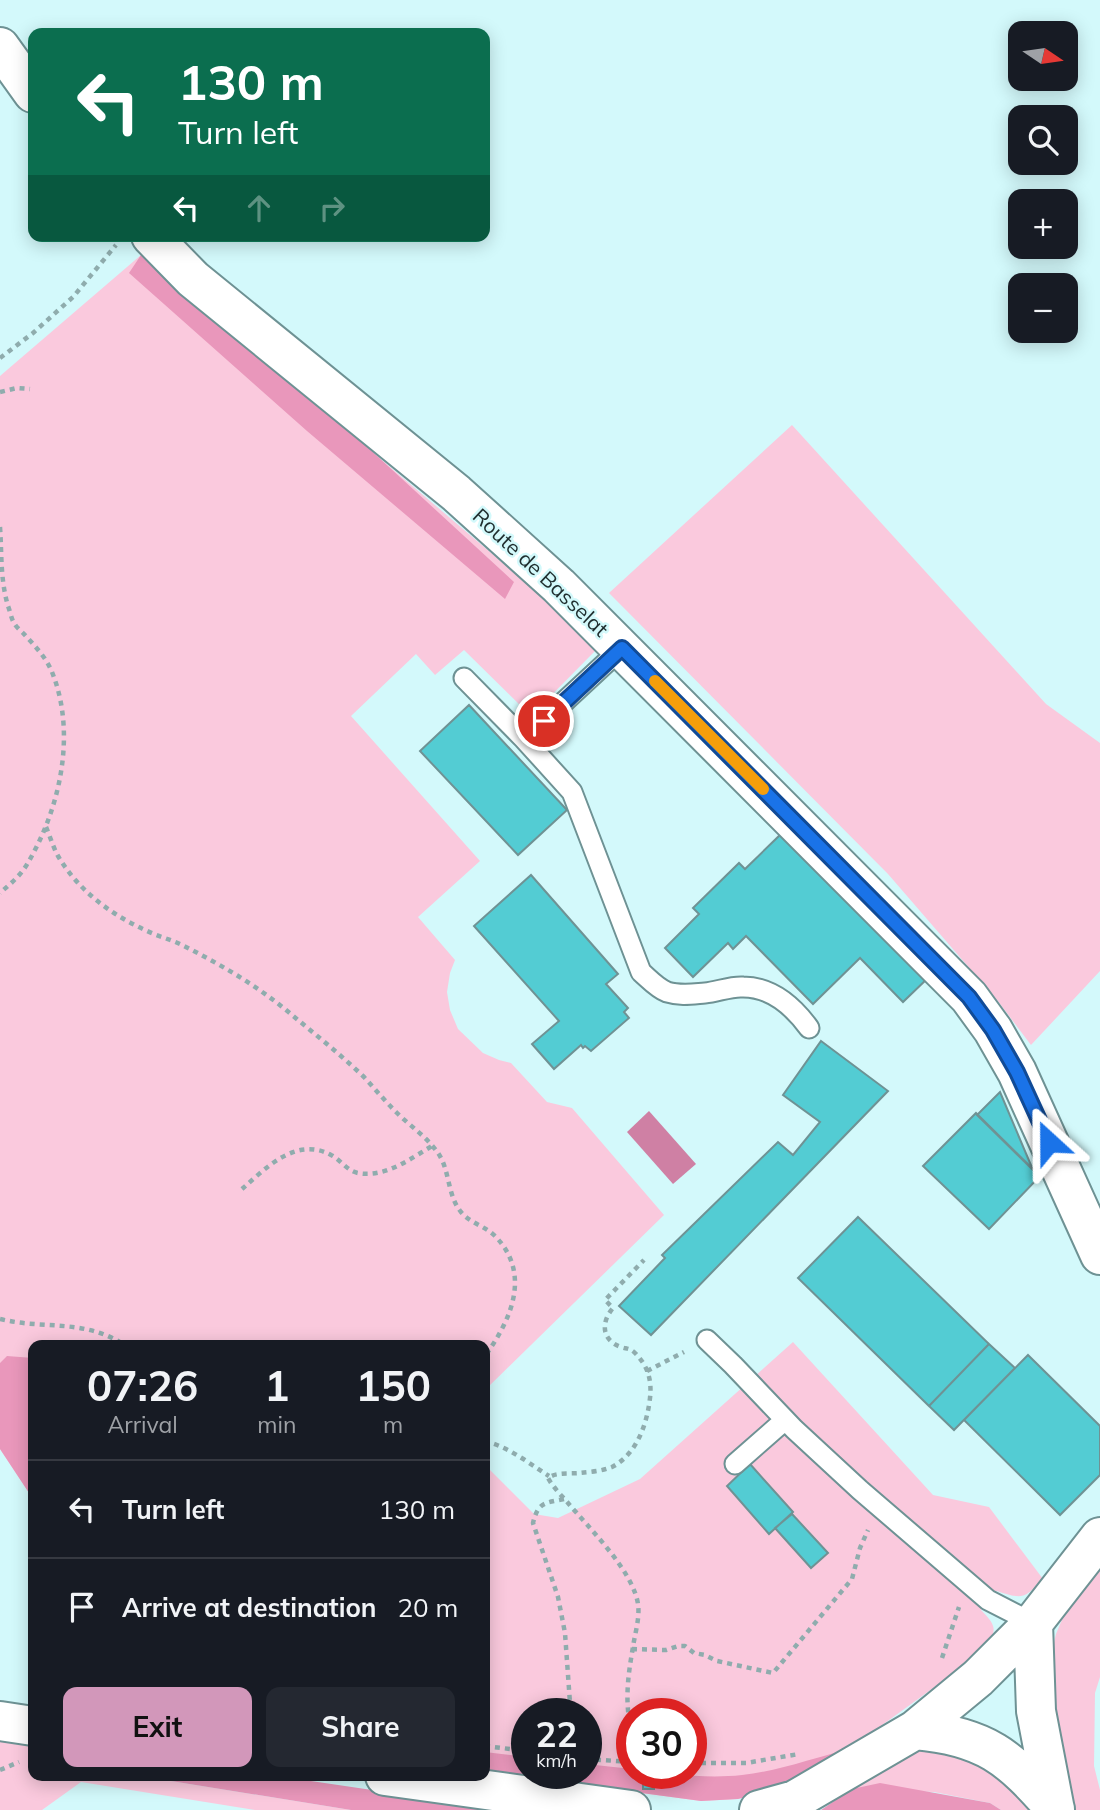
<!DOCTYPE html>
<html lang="en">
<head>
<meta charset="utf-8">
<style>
  :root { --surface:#171b24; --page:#242831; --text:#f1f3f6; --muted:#9ea1a6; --line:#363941; --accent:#d297ba }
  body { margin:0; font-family:Mulish,sans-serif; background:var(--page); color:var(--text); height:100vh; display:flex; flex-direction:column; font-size:26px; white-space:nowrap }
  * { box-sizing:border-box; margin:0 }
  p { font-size:23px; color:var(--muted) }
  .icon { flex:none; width:38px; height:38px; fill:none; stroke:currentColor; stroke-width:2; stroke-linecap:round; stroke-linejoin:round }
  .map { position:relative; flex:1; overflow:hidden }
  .drawer { position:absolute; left:28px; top:1340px; width:462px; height:441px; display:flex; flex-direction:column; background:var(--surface); border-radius:14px; box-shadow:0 4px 18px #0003 }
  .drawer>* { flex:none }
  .guide { position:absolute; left:28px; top:28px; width:462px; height:214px; border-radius:14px; box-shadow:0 4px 18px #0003; background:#0b6e4f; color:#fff; overflow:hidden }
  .needle { width:46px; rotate:103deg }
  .controls { position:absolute; left:1008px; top:21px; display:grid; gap:14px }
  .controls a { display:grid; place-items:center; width:70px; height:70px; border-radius:14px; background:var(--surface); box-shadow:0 4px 18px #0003; font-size:35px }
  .speed { position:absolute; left:511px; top:1698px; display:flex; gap:14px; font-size:35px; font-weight:700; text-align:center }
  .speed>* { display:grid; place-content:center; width:91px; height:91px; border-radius:50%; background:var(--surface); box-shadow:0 4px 18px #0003; line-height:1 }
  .speed small { font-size:18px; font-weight:400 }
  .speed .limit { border:10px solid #d22; background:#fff; color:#111 }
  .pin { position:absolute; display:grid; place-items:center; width:60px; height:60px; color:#fff; margin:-30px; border:4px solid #fff; border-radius:50%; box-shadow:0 2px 7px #0007 }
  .me { position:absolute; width:77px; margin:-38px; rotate:336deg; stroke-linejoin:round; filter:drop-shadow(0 0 5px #0008) }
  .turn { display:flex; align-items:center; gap:24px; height:147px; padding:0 35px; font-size:32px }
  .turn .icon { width:91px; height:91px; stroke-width:2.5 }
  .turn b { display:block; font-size:49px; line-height:60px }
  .lanes { display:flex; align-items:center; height:66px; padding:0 35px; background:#0003; justify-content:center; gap:35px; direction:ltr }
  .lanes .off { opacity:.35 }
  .eta { display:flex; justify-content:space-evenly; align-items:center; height:119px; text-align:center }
  .eta b { font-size:42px; font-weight:700; line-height:49px }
  .cta { display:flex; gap:14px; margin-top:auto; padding:14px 35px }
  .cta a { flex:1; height:80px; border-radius:14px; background:var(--accent); color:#111; font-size:28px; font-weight:700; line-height:80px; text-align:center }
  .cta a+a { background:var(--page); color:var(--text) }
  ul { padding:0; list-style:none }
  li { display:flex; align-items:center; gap:21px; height:98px; padding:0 35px; border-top:2px solid var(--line) }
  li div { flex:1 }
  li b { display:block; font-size:26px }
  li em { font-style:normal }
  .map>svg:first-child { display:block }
  .green { fill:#fac9dd; fill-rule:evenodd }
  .forest { fill:#e997bb }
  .water { fill:#cf80a4 }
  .building { fill:#53ccd3; stroke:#6f9294; stroke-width:2 }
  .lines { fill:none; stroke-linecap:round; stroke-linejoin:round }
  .service-casing { stroke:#6e9294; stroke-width:23 }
  .minor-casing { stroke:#6e9294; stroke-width:42 }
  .path { stroke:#8facad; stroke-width:4.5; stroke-dasharray:5 5; stroke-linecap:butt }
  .service { stroke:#fff; stroke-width:19 }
  .minor { stroke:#fff; stroke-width:38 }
  .route-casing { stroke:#114b97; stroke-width:18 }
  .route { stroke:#1a73e8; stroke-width:12 }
  .slow { stroke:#f59e0b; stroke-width:12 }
  .labels { text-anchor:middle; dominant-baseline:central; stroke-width:5; stroke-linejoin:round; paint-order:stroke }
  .street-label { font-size:21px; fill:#1f2d2e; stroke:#d3f9fb }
</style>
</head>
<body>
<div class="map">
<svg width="1100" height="1810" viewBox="0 0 1100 1810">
  <rect width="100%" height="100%" fill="#d3f9fb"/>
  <!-- green -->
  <path class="green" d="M141,255L537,592L596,650L531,716L464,650L435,675L416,654L351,716L480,861L418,917L455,960L450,973L447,992L450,1010L458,1029L483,1053L499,1060L511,1063L547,1102L572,1108L664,1215L485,1390V1346H33V1499L0,1449V376Z
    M792,425L1046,704L1100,743V971L1031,1045L997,1000L888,874L609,593Z
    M793,1342L933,1495L989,1507L1043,1579C1025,1598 1023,1600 997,1591L981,1610C999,1628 996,1631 983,1652L849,1749L738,1799L701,1801L485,1772V1465L534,1514L558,1518L640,1479ZM527,1713H586V1773H527ZM632,1713H691V1773H632Z
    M1100,1568V1677L1095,1693L1094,1766L1100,1790V1810H1071L1056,1738L1050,1659L1056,1634L1066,1610Z
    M0,1737L33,1742V1776H140L351,1810H255L81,1782L42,1810H0Z
    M912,1746L974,1753L1035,1810H1001L990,1803L934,1792L852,1789Z"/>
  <!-- forest -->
  <path class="forest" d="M141,255L363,443L514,582L505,599L307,431L129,273Z
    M7,1356L33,1358V1499L0,1449V1363Z
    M849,1749L774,1791L738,1799L701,1801L485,1772V1752L527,1757V1773H586V1764L632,1769V1773C668,1773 706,1779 742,1775C778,1771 814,1758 849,1749Z
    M140,1776H277L508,1810H351Z
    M880,1783L990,1803L1001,1810H821L852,1789Z"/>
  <!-- water -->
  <path class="water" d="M649,1111L696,1164L673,1184L627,1132Z"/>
  <!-- building -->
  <path class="building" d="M469,705L567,810L518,855L420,751Z
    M781,834L930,976L903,1002L860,958L813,1004L746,936L733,949L728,943L693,977L665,948L699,914L693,908L739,863L745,869Z
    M531,875L618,974L606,984L628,1008L624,1012L629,1018L591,1051L585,1046L583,1048L581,1045L554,1069L532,1044L559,1021L474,926Z
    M821,1041L888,1091L651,1335L619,1306L665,1258L662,1255L778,1142L793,1155L820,1122L783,1095Z
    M1000,1092L1033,1170L977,1115Z
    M976,1113L1040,1176L989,1229L923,1166Z
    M858,1217L989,1344L929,1406L798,1278Z
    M989,1344L1015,1368L954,1430L929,1406Z
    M1028,1355L1100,1426V1475L1060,1515L964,1420Z
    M750,1464L793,1512L769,1534L727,1486Z
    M792,1514L828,1553L811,1568L775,1528Z
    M643,1773H653L654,1789H643Z"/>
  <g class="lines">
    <defs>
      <path id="service" d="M622,648L524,739L572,792L641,972C649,979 657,988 667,992C680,996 692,994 705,993C717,992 731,986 743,987C772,987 793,1006 809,1028
        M464,678L524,739
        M707,1340L733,1365L794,1429L860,1490L988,1600L1033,1623
        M735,1464L785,1420"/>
      <path id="minor" d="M0,47L33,93
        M151,236L193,279L456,493L559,586L969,997L993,1030L1017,1072L1100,1255
        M1033,1623L1036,1711L1055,1810
        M0,1721L33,1726
        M915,1730C985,1736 1010,1757 1055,1809
        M385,1776L631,1810
        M759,1810L795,1800L915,1730L978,1678L1033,1623L1100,1537"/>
    </defs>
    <!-- service casing -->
    <use href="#service" class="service-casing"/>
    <!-- minor casing -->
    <use href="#minor" class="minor-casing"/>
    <!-- path -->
    <path class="path" d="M0,358L33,333L73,297L116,245
      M0,392L17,388L30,389
      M0,527C2,555 0,578 8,606C10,611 11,617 13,621C15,626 20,630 23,633C34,645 46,657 52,672C77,734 60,810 26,866C19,877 9,885 0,893
      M46,827C50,836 53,847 58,856C78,890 110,914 145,930C157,936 169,939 180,944C220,964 258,986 292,1015C316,1035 341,1055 364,1077C375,1089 385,1101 396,1112C410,1126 427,1137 438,1153C450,1170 447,1195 461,1212C470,1223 485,1226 495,1236C532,1274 511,1320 485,1356
      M242,1189C266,1168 296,1136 331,1155C341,1160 347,1171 358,1173C385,1178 410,1159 432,1146
      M0,1319C45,1330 85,1318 126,1346
      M647,1371L684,1352
      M485,1444L488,1442C510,1448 530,1464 549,1476
      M564,1499C545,1503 538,1502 533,1523L558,1597L565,1633L570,1703L568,1713
      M632,1649L666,1650L678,1646H685L694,1653L705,1655L717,1661L773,1673L852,1579L860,1548L868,1530
      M942,1658L959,1607
      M632,1732C624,1704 628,1675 633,1647C635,1633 640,1618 638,1604C633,1571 590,1529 568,1503C561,1495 553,1487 548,1478C556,1472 569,1474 580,1473C590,1472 602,1471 612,1467C637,1454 647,1424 650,1398C652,1380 648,1366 635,1353C630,1348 626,1349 621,1347C601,1340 601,1322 613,1308L605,1300L644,1260
      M485,1746L527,1751
      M586,1759L632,1762
      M691,1763H746L799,1754
      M0,1770L19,1762"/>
    <!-- service -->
    <use href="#service" class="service"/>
    <!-- minor -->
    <use href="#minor" class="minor"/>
  </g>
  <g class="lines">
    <defs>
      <path id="route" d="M544,721L622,648L969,997L993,1030L1017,1072L1049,1142"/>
    </defs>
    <!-- route casing -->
    <use href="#route" class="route-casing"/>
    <!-- route -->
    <use href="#route" class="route"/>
    <!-- slow -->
    <path class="slow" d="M655,681L763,789"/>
  </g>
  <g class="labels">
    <!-- street labels -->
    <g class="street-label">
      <text transform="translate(541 572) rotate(43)">Route de Basselat</text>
    </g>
  </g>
</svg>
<div class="controls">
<a><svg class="needle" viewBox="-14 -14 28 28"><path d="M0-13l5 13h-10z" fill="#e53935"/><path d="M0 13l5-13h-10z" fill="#9ea1a6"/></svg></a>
<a><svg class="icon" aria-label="search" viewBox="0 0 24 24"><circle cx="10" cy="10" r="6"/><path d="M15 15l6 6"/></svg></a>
<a>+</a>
<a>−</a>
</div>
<div class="speed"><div>22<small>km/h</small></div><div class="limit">30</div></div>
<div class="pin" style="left:544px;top:721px;background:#d93025"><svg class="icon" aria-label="arrive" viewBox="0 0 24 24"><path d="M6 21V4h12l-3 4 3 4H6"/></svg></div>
<svg class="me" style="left:1049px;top:1142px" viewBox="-20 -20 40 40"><path d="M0-17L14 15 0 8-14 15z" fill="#1a73e8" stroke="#fff" stroke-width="4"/></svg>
<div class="guide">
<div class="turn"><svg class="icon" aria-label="left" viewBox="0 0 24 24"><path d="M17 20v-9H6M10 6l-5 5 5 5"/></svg><div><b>130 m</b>Turn left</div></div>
<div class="lanes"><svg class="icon" aria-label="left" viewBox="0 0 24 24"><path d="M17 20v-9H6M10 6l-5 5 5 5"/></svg><svg class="icon off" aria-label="ahead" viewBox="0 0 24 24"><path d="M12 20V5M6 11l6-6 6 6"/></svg><svg class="icon off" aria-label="right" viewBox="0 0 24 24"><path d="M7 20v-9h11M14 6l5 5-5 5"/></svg></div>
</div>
<section class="drawer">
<div class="eta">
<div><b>07:26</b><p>Arrival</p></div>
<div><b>1</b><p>min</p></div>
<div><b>150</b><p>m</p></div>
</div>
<ul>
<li><svg class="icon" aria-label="left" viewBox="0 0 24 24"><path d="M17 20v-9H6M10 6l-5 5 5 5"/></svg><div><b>Turn left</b></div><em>130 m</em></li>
<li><svg class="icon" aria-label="arrive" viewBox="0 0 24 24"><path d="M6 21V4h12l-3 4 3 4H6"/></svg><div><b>Arrive at destination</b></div><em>20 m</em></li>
</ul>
<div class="cta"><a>Exit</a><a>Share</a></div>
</section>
</div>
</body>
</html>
